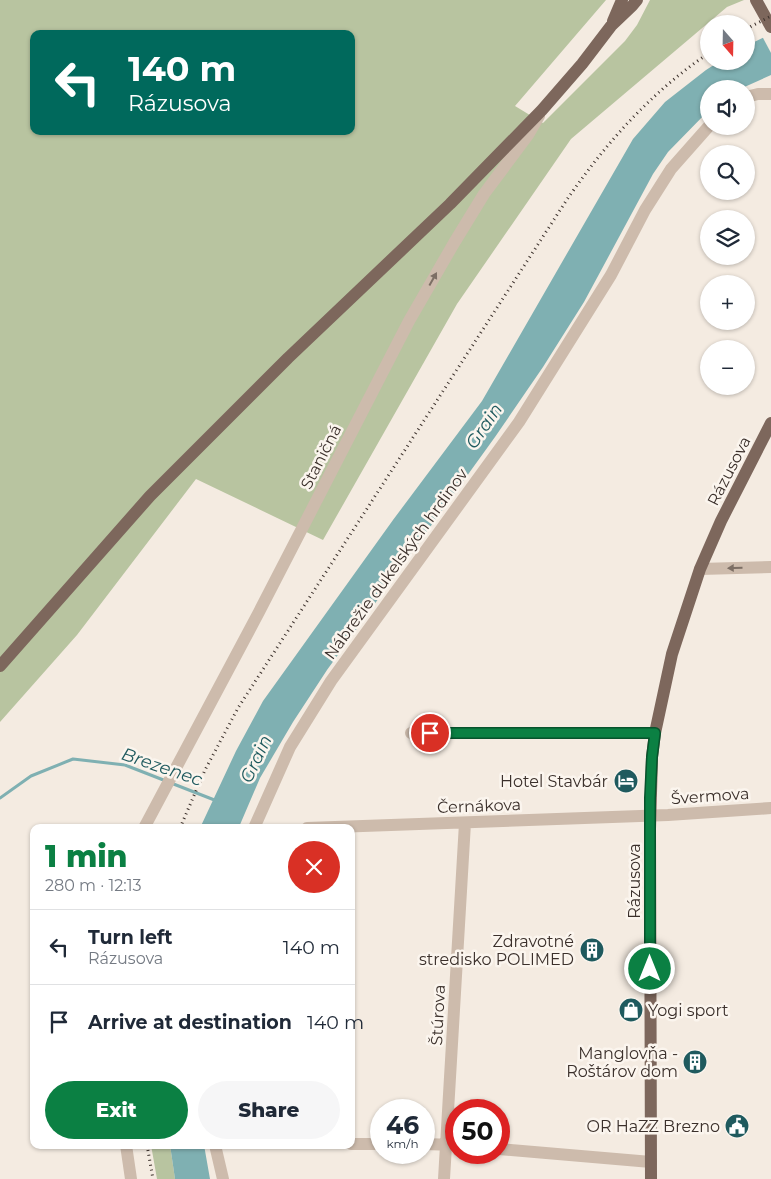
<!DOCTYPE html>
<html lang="en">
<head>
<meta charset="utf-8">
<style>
  :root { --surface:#fff; --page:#f6f6f7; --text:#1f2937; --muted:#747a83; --line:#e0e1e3; --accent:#0b8043 }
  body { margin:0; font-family:Montserrat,sans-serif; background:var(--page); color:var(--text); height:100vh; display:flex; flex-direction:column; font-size:19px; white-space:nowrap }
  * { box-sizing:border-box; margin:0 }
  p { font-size:16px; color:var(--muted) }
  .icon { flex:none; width:28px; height:28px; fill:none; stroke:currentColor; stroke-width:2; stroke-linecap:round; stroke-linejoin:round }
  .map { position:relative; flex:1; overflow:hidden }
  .side { position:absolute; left:30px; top:824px; width:325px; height:325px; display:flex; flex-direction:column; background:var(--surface); border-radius:10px; box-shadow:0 1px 4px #0004 }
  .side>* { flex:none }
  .hud { position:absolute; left:30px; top:30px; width:325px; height:105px; border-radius:10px; box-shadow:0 1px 4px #0004; background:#00695c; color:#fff; overflow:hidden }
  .needle { width:32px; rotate:160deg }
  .buttons { position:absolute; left:700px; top:15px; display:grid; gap:10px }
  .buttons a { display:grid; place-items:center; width:55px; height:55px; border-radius:50%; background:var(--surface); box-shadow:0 1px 4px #0004; font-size:25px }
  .speed { position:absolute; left:370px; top:1099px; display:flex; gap:10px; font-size:25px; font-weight:700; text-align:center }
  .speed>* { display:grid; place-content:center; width:65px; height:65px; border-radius:50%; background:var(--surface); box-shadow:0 1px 4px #0004; line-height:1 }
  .speed small { font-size:12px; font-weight:400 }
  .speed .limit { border:8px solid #d22; background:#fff; color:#111 }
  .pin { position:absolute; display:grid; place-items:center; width:42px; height:42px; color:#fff; margin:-21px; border:2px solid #fff; border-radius:50%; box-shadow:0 1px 5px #0007 }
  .me { position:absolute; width:55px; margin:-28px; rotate:0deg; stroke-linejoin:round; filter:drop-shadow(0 0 4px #0008) }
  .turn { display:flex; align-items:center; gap:18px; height:105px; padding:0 15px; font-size:22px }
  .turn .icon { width:65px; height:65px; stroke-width:2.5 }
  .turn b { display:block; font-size:35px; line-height:42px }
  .round { display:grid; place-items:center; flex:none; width:52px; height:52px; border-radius:26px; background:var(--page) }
  .head { display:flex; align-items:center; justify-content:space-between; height:85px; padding:0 15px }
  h1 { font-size:30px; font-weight:800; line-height:38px; color:var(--accent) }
  .button { display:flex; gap:10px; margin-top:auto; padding:10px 15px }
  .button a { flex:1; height:58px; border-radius:30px; background:var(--accent); color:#fff; font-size:20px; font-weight:800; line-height:58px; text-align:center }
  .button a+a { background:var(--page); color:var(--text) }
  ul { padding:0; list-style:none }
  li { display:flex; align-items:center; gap:15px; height:75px; padding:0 15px; border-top:1px solid var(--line) }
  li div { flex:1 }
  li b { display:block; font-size:19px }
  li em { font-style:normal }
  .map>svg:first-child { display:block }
  .green { fill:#b8c4a0; fill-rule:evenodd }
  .water { fill:#7fb0b2 }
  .pier { fill:#f4ebe1 }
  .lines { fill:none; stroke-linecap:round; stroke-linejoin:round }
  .stream { stroke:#7fb0b2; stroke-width:3 }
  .minor { stroke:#cdbbac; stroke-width:12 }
  .major { stroke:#7d675c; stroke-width:12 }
  .rail { stroke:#3b302b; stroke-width:3; stroke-dasharray:1 4; stroke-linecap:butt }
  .oneway { fill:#7d6f65 }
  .route-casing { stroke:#07532c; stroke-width:12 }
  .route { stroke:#0b8043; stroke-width:9 }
  .labels { text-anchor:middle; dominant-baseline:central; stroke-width:5; stroke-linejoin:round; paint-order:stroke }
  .street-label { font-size:16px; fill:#3b302b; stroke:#fbf5ee }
  .poi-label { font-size:16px; fill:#3b302b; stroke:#fbf5ee; text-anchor:end }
  .water-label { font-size:18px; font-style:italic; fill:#1f5a5e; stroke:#fbf5ee }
</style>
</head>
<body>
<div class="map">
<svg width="771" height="1179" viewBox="0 0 771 1179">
  <rect width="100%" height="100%" fill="#f4ebe1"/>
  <!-- green -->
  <path class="green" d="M0,0H606L515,106L543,123L625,41L637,25L650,0H744L727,7L571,139L457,304L323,540L196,479L77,635L0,722ZM34,34H351V131H34Z
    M151,1145H170L175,1179H157Z"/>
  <!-- water -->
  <path class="water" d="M771,34V75L740,89H709V110L668,152L653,174L584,302L543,367L495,437L327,670L293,722L260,778L239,827L200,828L236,751L263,701L393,520L482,401L633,139L665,102L706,70L720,61H746V46Z
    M170,1145H204L210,1179H175Z"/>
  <!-- pier -->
  <path class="pier" d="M771,32V53L762,36Z"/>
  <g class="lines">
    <!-- stream -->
    <path class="stream" d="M171,783L217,801
      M0,798L31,776L73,759L125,765L166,781"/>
    <!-- minor -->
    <path class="minor" d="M746,97L758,94H771
      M700,569L771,567
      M411,733H655
      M144,828L259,612L409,321L454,243L484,194L528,135L539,116
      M254,828L290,747L331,681L519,422L611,275L645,210L671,169L709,126
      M307,828L668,815L771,808
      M351,1144H381
      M424,1144L456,1145
      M126,1145L131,1179
      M215,1145L223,1179
      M499,1149L651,1162
      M444,1179L465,823"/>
    <!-- major -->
    <path class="major" d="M756,0L771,27
      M613,21L622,0
      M0,666L150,496L288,358L450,204L542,110L582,64L611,26L632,6L637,0
      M651,1179L650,829L652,757L655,733L672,654L700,569L721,521L771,423"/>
    <!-- rail -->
    <path class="rail" d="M746,29L771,16
      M180,828L205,770L238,708L566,201C605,144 651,92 709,53
      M147,1145L153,1179"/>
  </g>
  <!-- one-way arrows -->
  <defs><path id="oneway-solid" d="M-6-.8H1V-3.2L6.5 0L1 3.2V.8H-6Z" transform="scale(1.25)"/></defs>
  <g class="oneway">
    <use href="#oneway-solid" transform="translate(433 279) rotate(-61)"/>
    <use href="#oneway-solid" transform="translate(735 568) rotate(179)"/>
  </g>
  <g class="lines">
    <defs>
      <path id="route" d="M430,733H655L652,757L650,798V969"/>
    </defs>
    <!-- route casing -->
    <use href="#route" class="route-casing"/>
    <!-- route -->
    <use href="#route" class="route"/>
  </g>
  <!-- icons -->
  <defs>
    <symbol id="hotel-disc" viewBox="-11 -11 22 22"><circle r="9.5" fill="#1f5a5e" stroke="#fbf5ee"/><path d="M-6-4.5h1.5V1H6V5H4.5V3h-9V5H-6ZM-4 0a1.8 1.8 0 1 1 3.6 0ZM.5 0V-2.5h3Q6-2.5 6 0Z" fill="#fff"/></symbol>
    <symbol id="building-disc" viewBox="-11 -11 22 22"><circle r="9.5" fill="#1f5a5e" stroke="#fbf5ee"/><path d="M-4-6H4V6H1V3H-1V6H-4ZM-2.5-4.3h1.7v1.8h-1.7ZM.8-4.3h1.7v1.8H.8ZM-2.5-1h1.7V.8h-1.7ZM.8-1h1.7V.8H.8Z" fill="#fff"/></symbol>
    <symbol id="shop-disc" viewBox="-11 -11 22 22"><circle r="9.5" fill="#1f5a5e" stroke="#fbf5ee"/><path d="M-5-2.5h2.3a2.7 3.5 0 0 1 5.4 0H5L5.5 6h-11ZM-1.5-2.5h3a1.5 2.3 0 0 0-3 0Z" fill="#fff"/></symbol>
    <symbol id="civic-disc" viewBox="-11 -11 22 22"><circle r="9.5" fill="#1f5a5e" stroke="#fbf5ee"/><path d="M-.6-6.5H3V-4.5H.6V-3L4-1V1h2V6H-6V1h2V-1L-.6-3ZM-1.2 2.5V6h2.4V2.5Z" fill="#fff"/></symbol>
  </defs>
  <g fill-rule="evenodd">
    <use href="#hotel-disc" x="612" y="767" width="28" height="28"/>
    <use href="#building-disc" x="578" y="936" width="28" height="28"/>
    <use href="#shop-disc" x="617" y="996" width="28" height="28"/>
    <use href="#building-disc" x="681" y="1048" width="28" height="28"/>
    <use href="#civic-disc" x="723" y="1112" width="28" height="28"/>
  </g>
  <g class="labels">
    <!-- street labels -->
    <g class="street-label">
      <text transform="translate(321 457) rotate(-63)">Staničná</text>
      <text transform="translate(729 471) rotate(-63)">Rázusova</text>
      <text transform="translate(396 564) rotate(-54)">Nábrežie dukelských hrdinov</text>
      <text transform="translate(710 796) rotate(-4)">Švermova</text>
      <text transform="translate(479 806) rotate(-2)">Černákova</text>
      <text transform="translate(634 881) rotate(-90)">Rázusova</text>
      <text transform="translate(438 1015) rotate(-87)">Štúrova</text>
    </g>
    <!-- poi labels -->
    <g class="poi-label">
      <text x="608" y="781">Hotel Stavbár</text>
      <text x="574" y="941">Zdravotné<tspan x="574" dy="18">stredisko POLIMED</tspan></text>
      <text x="648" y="1010" text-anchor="start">Yogi sport</text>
      <text x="678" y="1053">Manglovňa -<tspan x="678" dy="18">Roštárov dom</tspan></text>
      <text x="720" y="1126">OR HaZZ Brezno</text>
    </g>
    <!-- water labels -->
    <g class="water-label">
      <text transform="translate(484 426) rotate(-56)">Grain</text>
      <text transform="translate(256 759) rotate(-65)">Grain</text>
      <text transform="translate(162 767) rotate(19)">Brezenec</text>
    </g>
  </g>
</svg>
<div class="buttons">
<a><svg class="needle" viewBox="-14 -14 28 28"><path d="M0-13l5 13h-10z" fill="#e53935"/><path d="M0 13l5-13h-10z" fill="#747a83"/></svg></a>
<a><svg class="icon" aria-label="sound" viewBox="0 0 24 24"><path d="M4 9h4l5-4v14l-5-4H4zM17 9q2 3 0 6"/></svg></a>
<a><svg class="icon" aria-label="search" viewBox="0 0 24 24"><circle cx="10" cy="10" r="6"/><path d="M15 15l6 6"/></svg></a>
<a><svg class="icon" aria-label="layers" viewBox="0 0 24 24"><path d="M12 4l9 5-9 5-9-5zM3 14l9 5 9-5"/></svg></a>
<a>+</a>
<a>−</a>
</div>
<div class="speed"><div>46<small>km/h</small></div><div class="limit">50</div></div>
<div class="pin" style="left:430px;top:733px;background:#d93025"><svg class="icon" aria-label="arrive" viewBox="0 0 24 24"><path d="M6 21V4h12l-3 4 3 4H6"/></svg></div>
<svg class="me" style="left:650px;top:969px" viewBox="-20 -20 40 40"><circle r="17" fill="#0b8043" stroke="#fff" stroke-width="3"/><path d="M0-11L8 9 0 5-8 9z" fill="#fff"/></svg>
<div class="hud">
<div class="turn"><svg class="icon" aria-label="left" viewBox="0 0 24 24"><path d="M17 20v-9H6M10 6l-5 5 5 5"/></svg><div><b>140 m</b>Rázusova</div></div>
</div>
<section class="side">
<div class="head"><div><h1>1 min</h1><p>280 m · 12:13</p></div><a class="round" style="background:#d93025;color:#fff"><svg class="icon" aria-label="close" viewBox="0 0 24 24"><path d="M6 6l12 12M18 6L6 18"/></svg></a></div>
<ul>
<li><svg class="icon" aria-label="left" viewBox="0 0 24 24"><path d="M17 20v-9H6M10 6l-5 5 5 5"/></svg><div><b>Turn left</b><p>Rázusova</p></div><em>140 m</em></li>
<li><svg class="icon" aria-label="arrive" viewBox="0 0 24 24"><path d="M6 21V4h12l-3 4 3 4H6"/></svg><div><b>Arrive at destination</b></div><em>140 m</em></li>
</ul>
<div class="button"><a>Exit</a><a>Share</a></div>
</section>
</div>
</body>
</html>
